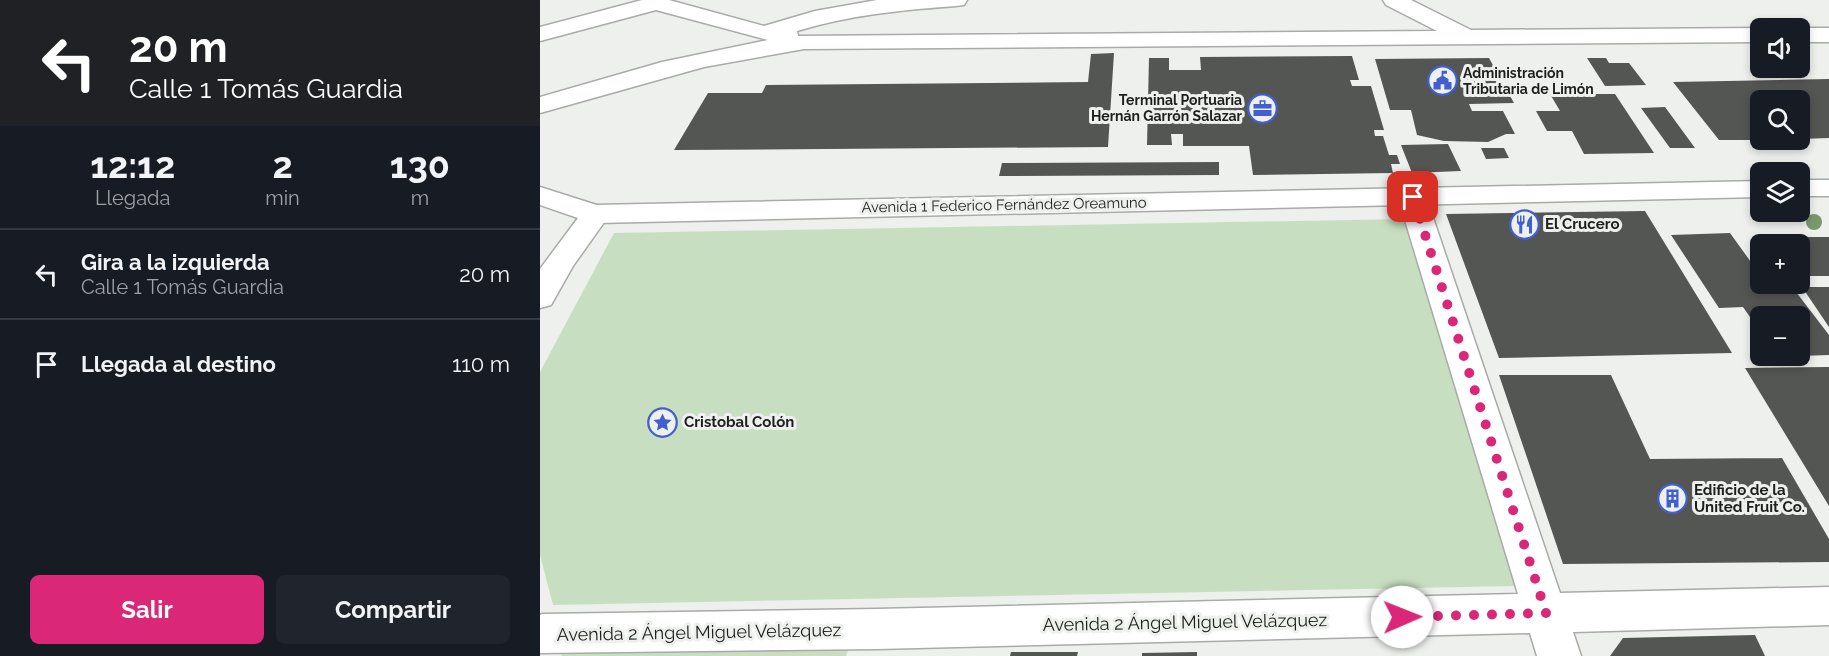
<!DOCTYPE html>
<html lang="es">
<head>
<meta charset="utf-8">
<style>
  :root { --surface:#171b24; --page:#20242c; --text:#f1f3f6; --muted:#9ea1a6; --line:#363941; --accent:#db2777 }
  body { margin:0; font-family:Raleway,sans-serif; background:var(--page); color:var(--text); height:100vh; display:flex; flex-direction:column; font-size:22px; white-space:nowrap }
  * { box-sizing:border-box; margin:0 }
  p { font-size:20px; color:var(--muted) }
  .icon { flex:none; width:33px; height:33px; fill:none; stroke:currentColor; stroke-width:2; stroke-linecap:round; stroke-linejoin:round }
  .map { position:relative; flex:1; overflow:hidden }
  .side { display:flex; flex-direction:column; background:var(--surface); width:540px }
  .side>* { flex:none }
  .banner { background:#202124; color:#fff; overflow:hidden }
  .controls { position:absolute; left:1210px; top:18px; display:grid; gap:12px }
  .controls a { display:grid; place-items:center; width:60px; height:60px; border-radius:9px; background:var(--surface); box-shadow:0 3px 9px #0003; font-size:30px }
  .pin { position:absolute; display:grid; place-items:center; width:51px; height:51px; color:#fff; margin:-26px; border-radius:12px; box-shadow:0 3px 9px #0006 }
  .me { position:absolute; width:66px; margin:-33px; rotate:89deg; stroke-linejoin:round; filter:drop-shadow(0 0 4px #0008) }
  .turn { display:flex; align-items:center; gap:21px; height:126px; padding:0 30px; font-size:27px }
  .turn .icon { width:78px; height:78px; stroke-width:2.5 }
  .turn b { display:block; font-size:42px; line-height:51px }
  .eta { display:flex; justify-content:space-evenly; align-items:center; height:102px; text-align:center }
  .eta b { font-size:36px; font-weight:700; line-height:42px }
  .cta { display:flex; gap:12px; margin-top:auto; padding:12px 30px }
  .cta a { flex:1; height:69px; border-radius:9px; background:var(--accent); color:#fff; font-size:24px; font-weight:700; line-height:69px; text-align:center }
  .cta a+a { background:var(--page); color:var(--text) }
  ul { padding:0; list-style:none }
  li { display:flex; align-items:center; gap:18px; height:90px; padding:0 30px; border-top:2px solid var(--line) }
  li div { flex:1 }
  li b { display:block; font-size:22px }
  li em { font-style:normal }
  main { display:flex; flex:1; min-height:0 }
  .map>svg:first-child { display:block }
  .green { fill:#c7dfc0 }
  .building { fill:#545653 }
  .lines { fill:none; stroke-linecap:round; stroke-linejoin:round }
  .minor-casing { stroke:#a8aba8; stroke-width:3 }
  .highway-casing { stroke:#a8aba8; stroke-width:3 }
  .minor { fill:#fff; fill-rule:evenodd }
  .highway { fill:#fff; fill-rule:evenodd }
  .tree { fill:#7a986e }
  .route { stroke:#db2777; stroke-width:10; stroke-dasharray:0 18 }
  .labels { text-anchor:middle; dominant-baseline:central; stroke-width:6; stroke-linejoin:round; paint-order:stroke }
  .far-poi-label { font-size:14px; font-weight:bold; fill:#1e1f1d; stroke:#edf0ed; text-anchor:start }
  .street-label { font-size:15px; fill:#1e1f1d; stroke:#edf0ed }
  .poi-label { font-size:15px; font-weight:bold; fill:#1e1f1d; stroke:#edf0ed; text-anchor:start }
  .near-street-label { font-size:18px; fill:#1e1f1d; stroke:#edf0ed }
</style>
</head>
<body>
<main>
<section class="side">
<div class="banner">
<div class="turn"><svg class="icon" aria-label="left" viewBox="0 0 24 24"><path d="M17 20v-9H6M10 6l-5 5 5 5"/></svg><div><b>20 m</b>Calle 1 Tomás Guardia</div></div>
</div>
<div class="eta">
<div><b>12:12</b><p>Llegada</p></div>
<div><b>2</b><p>min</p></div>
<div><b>130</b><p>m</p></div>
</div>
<ul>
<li><svg class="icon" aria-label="left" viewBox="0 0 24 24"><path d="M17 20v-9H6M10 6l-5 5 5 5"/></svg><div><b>Gira a la izquierda</b><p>Calle 1 Tomás Guardia</p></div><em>20 m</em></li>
<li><svg class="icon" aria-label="arrive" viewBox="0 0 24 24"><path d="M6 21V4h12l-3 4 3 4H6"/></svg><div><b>Llegada al destino</b></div><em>110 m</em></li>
</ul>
<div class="cta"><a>Salir</a><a>Compartir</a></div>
</section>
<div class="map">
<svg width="1289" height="656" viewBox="0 0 1289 656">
  <rect width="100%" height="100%" fill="#edf0ed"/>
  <!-- green -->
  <path class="green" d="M865,219L975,586L13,605L0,555V372L74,233Z
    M310,645L306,656H22L18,648Z"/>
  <!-- building -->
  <path class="building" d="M574,53L568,147L134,150L168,93H222L226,85L548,82L551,54Z
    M812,56L819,80H810L812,86H831L844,130H834L835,136H843L849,155H857L860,164H851L853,173L713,175L709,146H643V134H631L632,145H607L609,58H629V70H661L660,57Z
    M949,58L974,103L929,104L932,111H963L975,134H966L948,142L904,141L877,135L871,110H850L835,59Z
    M1047,58H1066L1069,63H1089L1106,85L1065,86Z
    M1289,79V138L1260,139V100H1221V140H1179L1133,82Z
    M1010,94H1075L1114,153L1044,154L1032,131H1007L996,111H1020Z
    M1125,107L1155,148H1130L1101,108Z
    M908,144L921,171L872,173L861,145Z
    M941,148H964L969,158L946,159Z
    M679,162V175L459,176L462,163Z
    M1105,211L1192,353L959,358L906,214Z
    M1190,233L1221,276V284H1250L1289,335V355L1260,356V316H1221V333L1203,307L1179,308L1131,235Z
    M1236,237H1289V276H1263L1260,272V244H1241Z
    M1262,287H1289V327Z
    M1289,367V506L1205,368Z
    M959,375H1071L1110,459L1242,458L1289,539V562L1023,564Z
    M1215,635L1225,656H1070L1083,638Z
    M471,652H538L537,656H470Z
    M657,652V656H602V653Z"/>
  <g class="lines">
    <defs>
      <path id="minor" d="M102,0H129L224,26L275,11L337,0H427L424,5L416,6C362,10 309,15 257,31L258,36L897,31L846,5L843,0H871L931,30L1221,28H1222L1221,42L264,49L164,67L0,113V97L122,62L228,40L116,10L0,41V27Z
        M1259,28H1289V42H1260Z
        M0,187L66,208L70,214L33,266L11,305L0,308V269L38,218L0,205Z
        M872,188L882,191L886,197L1020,593L1289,587V625L1033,632L1041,656H997L990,633L337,649L0,653V615L2,614L337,609L978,594L858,197L862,191Z"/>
      <path id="highway" d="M1260,180H1289V196H1260Z
        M1221,181V197L56,223L46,220L42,214L46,208L56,205Z"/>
    </defs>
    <!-- minor casing -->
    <use href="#minor" class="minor-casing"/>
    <!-- highway casing -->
    <use href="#highway" class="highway-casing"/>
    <!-- minor -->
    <use href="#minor" class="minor"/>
    <!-- highway -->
    <use href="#highway" class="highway"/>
  </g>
  <!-- trees -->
  <circle class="tree" cx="1274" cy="222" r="8"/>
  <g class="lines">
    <!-- route -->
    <path class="route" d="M862,617L1006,613L873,197"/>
  </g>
  <!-- icons -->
  <defs>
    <symbol id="civic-ring" viewBox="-11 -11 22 22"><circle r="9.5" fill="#edf0ed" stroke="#425ed1" stroke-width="1.5"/><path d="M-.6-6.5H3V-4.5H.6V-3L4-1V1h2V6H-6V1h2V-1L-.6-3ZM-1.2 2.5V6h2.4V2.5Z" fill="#425ed1"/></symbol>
    <symbol id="office-ring" viewBox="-11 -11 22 22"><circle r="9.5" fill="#edf0ed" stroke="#425ed1" stroke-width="1.5"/><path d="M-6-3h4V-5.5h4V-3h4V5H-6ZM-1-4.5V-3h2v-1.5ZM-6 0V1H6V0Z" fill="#425ed1"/></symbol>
    <symbol id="restaurant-ring" viewBox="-11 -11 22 22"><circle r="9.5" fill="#edf0ed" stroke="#425ed1" stroke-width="1.5"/><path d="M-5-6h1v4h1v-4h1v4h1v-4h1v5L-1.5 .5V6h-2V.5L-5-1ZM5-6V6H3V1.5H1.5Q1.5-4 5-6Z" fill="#425ed1"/></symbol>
    <symbol id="sight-ring" viewBox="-11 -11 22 22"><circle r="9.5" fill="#edf0ed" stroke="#425ed1" stroke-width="1.5"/><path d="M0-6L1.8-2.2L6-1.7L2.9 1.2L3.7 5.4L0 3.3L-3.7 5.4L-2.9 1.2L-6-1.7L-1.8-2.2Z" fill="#425ed1"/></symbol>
    <symbol id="building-ring" viewBox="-11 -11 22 22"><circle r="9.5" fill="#edf0ed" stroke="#425ed1" stroke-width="1.5"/><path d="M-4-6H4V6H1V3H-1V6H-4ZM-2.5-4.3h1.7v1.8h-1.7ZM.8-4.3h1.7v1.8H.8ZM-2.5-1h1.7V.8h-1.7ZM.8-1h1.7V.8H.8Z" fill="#425ed1"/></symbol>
  </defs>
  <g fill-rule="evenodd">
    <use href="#civic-ring" x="886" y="64" width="33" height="33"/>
    <use href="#office-ring" x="706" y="92" width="33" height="33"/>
    <use href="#restaurant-ring" x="968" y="208" width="33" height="33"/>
    <use href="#sight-ring" x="106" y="406" width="33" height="33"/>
    <use href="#building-ring" x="1116" y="482" width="33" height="33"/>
  </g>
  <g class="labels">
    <!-- far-poi labels -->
    <g class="far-poi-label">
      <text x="923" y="73">Administración<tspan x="923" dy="16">Tributaria de Limón</tspan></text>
      <text x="702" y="100" text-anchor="end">Terminal Portuaria<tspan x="702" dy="16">Hernán Garrón Salazar</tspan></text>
    </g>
    <!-- street labels -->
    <g class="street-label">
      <text transform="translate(464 205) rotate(-1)">Avenida 1 Federico Fernández Oreamuno</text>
    </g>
    <!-- poi labels -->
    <g class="poi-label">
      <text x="1005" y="224">El Crucero</text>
      <text x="144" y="422">Cristobal Colón</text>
      <text x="1154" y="490">Edificio de la<tspan x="1154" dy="17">United Fruit Co.</tspan></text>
    </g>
    <!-- near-street labels -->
    <g class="near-street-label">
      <text transform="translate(645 622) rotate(-1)">Avenida 2 Ángel Miguel Velázquez</text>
      <text transform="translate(159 632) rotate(-1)">Avenida 2 Ángel Miguel Velázquez</text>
    </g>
  </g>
</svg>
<div class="controls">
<a><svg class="icon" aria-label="sound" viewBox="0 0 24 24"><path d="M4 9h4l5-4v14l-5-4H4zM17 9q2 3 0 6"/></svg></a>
<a><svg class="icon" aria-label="search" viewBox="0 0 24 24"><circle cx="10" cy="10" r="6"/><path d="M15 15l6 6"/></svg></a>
<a><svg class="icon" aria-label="layers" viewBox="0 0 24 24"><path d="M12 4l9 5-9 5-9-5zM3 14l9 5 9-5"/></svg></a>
<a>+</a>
<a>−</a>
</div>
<div class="pin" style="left:873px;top:197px;background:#d93025"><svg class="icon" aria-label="arrive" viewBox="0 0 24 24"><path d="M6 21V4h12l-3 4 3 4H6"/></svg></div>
<svg class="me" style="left:862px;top:617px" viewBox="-20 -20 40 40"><circle r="19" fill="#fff"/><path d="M0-13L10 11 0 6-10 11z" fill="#db2777"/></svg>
</div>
</main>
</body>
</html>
